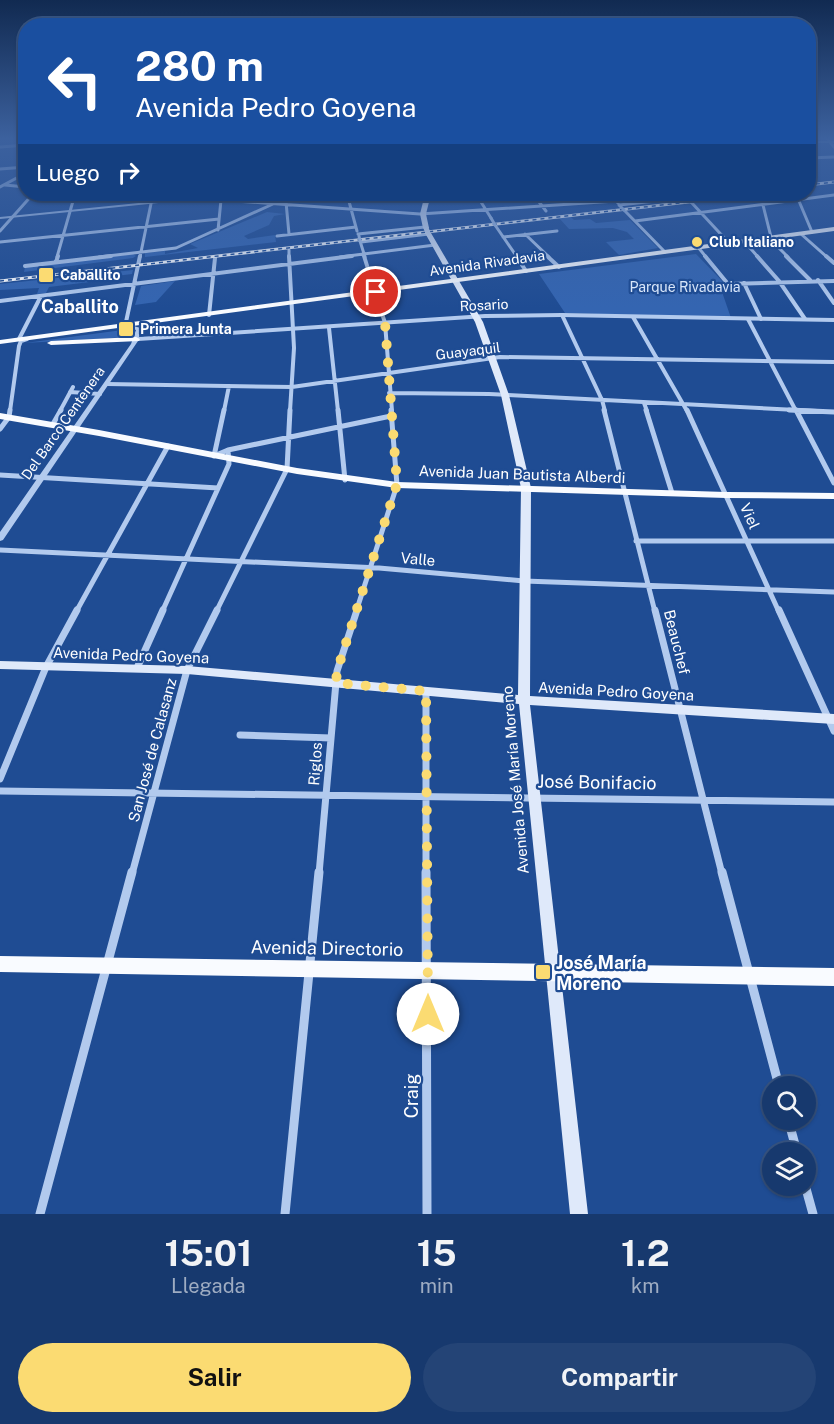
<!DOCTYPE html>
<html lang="es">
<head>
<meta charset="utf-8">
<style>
  :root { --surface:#17396e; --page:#244476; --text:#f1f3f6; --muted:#9eacc2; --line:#365381; --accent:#fbdb72 }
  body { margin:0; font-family:"Public Sans",sans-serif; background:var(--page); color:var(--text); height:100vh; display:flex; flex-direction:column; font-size:22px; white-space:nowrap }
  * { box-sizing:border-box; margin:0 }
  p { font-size:20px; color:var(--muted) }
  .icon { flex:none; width:33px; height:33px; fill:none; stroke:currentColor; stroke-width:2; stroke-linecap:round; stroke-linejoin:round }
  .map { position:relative; height:1214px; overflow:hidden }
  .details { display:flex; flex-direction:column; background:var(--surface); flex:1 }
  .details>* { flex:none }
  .hud { position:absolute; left:18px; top:18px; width:798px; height:183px; border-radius:24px; box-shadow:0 2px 4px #0004,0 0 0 2px var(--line); background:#1a4fa0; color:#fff; overflow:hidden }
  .tools { position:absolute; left:762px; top:1076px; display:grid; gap:12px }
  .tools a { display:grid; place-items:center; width:54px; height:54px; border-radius:50%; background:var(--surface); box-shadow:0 2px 4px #0004,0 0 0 2px var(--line); font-size:30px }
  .pin { position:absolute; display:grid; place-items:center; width:51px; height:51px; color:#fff; margin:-26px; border:3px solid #fff; border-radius:50%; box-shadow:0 2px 6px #0007 }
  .me { position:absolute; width:66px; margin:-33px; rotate:0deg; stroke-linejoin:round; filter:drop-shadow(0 0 4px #0008) }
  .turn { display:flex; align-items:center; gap:21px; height:126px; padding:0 18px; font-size:27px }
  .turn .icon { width:78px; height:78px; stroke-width:2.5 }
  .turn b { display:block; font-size:42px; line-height:51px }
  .then { display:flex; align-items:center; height:57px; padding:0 18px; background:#0003; gap:12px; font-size:22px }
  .eta { display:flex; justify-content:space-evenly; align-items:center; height:102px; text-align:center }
  .eta b { font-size:36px; font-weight:700; line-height:42px }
  .primary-button { display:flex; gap:12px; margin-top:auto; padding:12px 18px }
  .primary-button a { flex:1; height:69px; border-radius:36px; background:var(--accent); color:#111; font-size:24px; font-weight:700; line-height:69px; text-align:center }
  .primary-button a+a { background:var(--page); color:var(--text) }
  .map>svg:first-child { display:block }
  .green { fill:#3465b1 }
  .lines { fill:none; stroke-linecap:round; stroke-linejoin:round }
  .minor-far4 { stroke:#b2caee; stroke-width:3 }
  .minor-far3 { stroke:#b2caee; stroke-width:4 }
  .minor-far2 { stroke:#b2caee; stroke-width:5 }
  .minor-far1 { stroke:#b2caee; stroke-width:7 }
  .minor { stroke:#b2caee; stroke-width:9 }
  .tertiary { fill:#b2caee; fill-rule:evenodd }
  .secondary { fill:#dfe9fa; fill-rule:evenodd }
  .primary { fill:#f9fbff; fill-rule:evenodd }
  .rail-casing { stroke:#fff; stroke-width:3 }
  .rail { stroke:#1f4c93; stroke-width:1.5; stroke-dasharray:4; stroke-linecap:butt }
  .minor-bridge { stroke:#b2caee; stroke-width:3 }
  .secondary-bridge { stroke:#dfe9fa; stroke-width:5 }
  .route { stroke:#fbdb72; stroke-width:10; stroke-dasharray:0 18 }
  .poi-dot { fill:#fbdb72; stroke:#1f4c93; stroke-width:2 }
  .labels { text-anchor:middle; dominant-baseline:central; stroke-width:4.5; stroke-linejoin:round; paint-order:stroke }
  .far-poi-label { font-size:14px; font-weight:bold; fill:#fff; stroke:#1f4c93; text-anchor:start }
  .far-street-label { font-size:14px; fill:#fff; stroke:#1f4c93 }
  .far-park-label { font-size:14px; fill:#d8e6fa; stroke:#1f4c93 }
  .street-label { font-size:15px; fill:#fff; stroke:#1f4c93 }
  .far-district-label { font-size:18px; font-weight:bold; fill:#fff; stroke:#1f4c93 }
  .near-street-label { font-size:18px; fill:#fff; stroke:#1f4c93 }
  .near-poi-label { font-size:18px; font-weight:bold; fill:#fff; stroke:#1f4c93; text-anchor:start }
</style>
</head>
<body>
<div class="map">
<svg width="834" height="1214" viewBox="0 0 834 1214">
  <rect width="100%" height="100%" fill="#1f4c93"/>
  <!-- green -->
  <path class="green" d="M267,212L285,214L274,216L269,225L244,236L248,239L275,235L276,242L145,257V253L165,251V254L198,248L190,244Z
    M571,217L574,220L590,219L596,223L630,220L658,248L619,255L606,242L634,239L627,232L613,228L569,229L559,218Z
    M133,254L136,256L133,258L24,272L25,267Z
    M696,254L727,286L721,289L731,318L565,313L539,274Z
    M133,270L132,274L108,277L106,280L49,287L46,293L37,294L39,288L0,290V284Z
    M175,281L156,302L135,305L141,286Z
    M130,329L135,331L129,337L25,343Z"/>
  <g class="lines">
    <!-- minor-far4 -->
    <path class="minor-far4" d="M827,138L834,147
      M0,147L26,145
      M808,158L834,157
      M0,169L26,167
      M5,185L26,187
      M0,187L26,173
      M126,194L197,198
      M281,194L278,197L286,202
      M347,194L357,231
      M476,194L491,218
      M533,194L546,211
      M609,194L618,203
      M796,194L812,232
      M691,202L729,243
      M619,205L720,194
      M763,205L772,241L788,257
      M624,210L665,252
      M635,221L834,195
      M495,225L517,257
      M218,230L221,200L420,214L616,201
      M0,231L33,194
      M289,234L286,202L292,194
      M358,234L425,227
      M525,234L549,257
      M801,234L827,257
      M277,236L356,227
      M503,237L557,231
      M360,241L365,257
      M744,241L758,257
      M0,242L219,219
      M361,242L429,234
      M698,247L706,257
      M289,250V257
      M57,257L75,194
      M99,257L176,248L273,204
      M140,257L153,194
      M340,257L435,245"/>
    <!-- minor-far3 -->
    <path class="minor-far3" d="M289,256L294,348L290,411
      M364,256L385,323L392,411
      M516,256L526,271
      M547,256L559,267
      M705,256L728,284L834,281
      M757,256L779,281L805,319
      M786,256L810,280
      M826,256L834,263
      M56,262L58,256
      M25,266L111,256
      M818,280L834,303
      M744,283L761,319
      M0,301L352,256
      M209,315L215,258
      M562,315L602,400L605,411
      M633,317L687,411
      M748,319L796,411
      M131,326L126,322L140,256
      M329,328L338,411
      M19,339L41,296
      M107,384L292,387L500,357L834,362
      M70,392L100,394
      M389,393L489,394L817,411
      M644,403L647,411
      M10,411L19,346L21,341L27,339
      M60,411L73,387
      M224,411L229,386"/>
    <!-- minor-far2 -->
    <path class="minor-far2" d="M338,410L345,480
      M604,410L655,612
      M646,410L672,493
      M687,410L779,612
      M789,410L834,412
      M796,410L834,483
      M53,424L61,410
      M0,429L9,417L10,410
      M214,456L228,450L391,416
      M214,456L224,410
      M0,475L218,488
      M636,541H834
      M0,550L379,568L524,581L834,592
      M76,612L168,446
      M162,612L229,464L228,450
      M216,612L287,469L290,410
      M356,612L397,485L391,410"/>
    <!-- minor-far1 -->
    <path class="minor-far1" d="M655,610L722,874
      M779,610L834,731
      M137,668L163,610
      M426,691V874
      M240,735L331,738
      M0,779L46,667L77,610
      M0,791L834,802
      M132,874L187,670L217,610
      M319,874L337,671L357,610"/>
    <!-- minor -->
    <path class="minor" d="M426,872L427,1214
      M722,872L779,1086
      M788,1119L797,1152
      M805,1185L813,1214
      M40,1214L132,872
      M285,1214L319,872"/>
    <!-- tertiary -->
    <path class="tertiary" d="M808,141H834V143H808Z
      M219,194H229L223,196V200L221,201L198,199L0,219V217L198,197L219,198Z
      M562,313L834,318V322L562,317L485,318L138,341L3,540L0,541V532L131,344L136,330L129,327V325L141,328L139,337L485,314Z"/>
    <!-- secondary -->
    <path class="secondary" d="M425,194H431L426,214L429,228L426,230L423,228L420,214Z
      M426,232L431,233L483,322L509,395L531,488L530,696L834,714V724L530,705L588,1214H570L519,704L187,674L0,669V661L187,666L518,695L521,488L501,395L475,322L425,233Z"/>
    <!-- primary -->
    <path class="primary" d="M834,227V231L0,344V340Z
      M136,337L140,339L139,341L51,345L47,343L51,341Z
      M0,413L99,430L297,468L397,482L726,492L834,493V499L726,498L397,488L297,474L99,436L0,419Z
      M0,956L834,968V986L0,972Z"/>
    <defs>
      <path id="rail" d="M808,185L834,182
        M0,281L758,194"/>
    </defs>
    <!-- rail casing -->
    <use href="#rail" class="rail-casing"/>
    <!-- rail -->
    <use href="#rail" class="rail"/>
    <!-- minor-bridge -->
    <path class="minor-bridge" d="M687,198L691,202
      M620,206L624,210
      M491,218L495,225
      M359,236L360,241"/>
    <!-- secondary-bridge -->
    <path class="secondary-bridge" d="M426,228L428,233"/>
  </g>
  <!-- sky -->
  <linearGradient id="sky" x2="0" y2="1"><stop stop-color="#112a51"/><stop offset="0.45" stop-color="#3c619e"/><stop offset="1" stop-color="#3c619e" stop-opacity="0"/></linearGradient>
  <rect width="834" height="308" fill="url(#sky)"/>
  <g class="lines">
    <!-- route -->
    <path class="route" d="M376,292L385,323L397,484L337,671L336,683L426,691L428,1014"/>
  </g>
  <!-- markers -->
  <g class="poi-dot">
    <circle cx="697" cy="242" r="6"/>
    <rect x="38" y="267" width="16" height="16" rx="3"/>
    <rect x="118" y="321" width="16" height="16" rx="3"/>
    <rect x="535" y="964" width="16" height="16" rx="3"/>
  </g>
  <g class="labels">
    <!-- far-poi labels -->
    <g class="far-poi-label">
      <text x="709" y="242">Club Italiano</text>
      <text x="60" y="275">Caballito</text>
      <text x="140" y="329">Primera Junta</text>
    </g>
    <!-- far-street labels -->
    <g class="far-street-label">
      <text transform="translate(487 263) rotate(-8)">Avenida Rivadavia</text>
      <text transform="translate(484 305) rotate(-3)">Rosario</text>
      <text transform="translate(468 351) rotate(-7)">Guayaquil</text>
      <text transform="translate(63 423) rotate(-55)">Del Barco Centenera</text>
    </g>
    <!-- far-park labels -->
    <g class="far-park-label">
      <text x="685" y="287">Parque Rivadavia</text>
    </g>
    <!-- street labels -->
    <g class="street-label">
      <text transform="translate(522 474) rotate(2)">Avenida Juan Bautista Alberdi</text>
      <text transform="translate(750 516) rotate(66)">Viel</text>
      <text transform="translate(418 559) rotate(5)">Valle</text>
      <text transform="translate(677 642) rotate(76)">Beauchef</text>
      <text transform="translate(131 655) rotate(2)">Avenida Pedro Goyena</text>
      <text transform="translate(616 691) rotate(3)">Avenida Pedro Goyena</text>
      <text transform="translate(152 750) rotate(-75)">San José de Calasanz</text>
      <text transform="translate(315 764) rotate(-86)">Riglos</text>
      <text transform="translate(515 780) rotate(-95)">Avenida José María Moreno</text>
    </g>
    <!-- far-district labels -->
    <g class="far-district-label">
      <text x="80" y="306">Caballito</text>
    </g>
    <!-- near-street labels -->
    <g class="near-street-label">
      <text transform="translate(597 782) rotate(1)">José Bonifacio</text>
      <text transform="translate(327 948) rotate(1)">Avenida Directorio</text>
      <text transform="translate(411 1096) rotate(-90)">Craig</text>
    </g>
    <!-- near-poi labels -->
    <g class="near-poi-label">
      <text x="556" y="962">José María<tspan x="556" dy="21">Moreno</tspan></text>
    </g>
  </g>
</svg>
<div class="tools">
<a><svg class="icon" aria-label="search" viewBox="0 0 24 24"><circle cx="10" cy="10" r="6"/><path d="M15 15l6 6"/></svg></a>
<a><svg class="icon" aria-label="layers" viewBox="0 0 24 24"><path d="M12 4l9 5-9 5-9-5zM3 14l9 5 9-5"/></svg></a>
</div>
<div class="pin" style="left:376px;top:292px;background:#d93025"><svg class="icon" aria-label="arrive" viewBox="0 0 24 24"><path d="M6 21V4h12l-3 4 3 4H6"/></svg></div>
<svg class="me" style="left:428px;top:1014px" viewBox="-20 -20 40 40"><circle r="19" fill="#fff"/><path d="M0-13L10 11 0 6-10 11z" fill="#fbdb72"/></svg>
<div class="hud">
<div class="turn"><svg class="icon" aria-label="left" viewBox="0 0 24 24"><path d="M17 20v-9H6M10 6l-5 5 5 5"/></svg><div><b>280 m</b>Avenida Pedro Goyena</div></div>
<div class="then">Luego<svg class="icon" aria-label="right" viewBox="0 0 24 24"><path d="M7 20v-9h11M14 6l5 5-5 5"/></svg></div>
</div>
</div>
<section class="details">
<div class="eta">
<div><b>15:01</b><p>Llegada</p></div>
<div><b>15</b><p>min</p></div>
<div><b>1.2</b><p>km</p></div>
</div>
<div class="primary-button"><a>Salir</a><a>Compartir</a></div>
</section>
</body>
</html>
